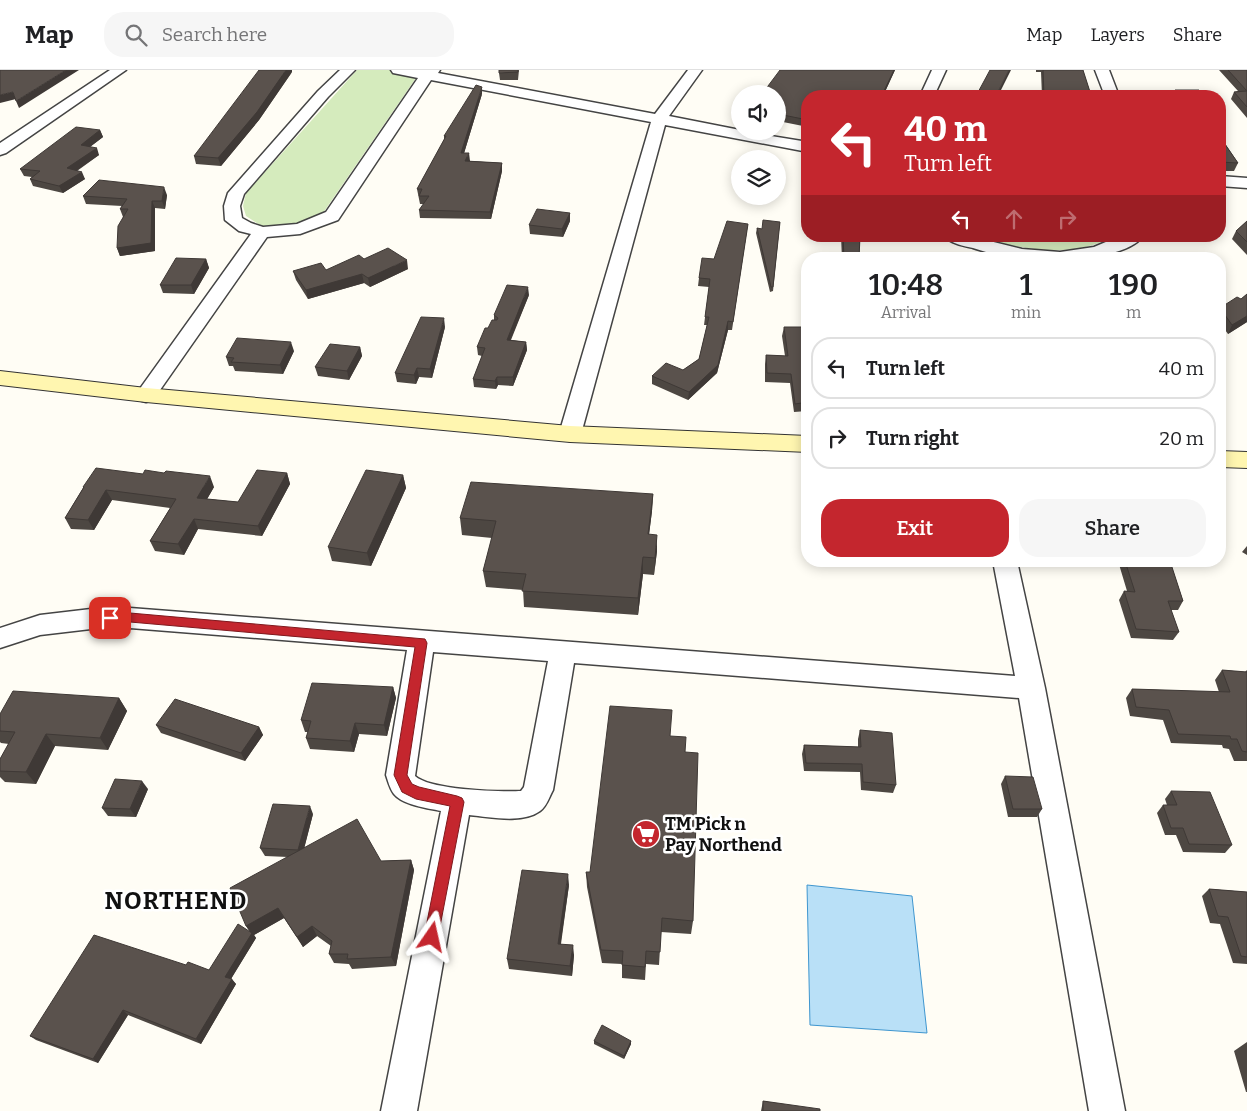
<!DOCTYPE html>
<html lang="en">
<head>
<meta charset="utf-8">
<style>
  :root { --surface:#fff; --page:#f6f6f6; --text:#202124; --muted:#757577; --line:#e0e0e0; --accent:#c4262e }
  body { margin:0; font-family:Bitter,serif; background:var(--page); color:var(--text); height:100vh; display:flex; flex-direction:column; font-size:19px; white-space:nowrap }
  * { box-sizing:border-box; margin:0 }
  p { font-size:16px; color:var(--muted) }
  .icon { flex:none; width:28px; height:28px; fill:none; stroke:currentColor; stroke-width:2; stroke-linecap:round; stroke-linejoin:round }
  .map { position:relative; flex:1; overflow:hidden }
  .side { position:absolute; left:801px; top:182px; width:425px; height:315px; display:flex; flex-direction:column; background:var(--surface); border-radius:20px; box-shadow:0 2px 12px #0003 }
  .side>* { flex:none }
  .hud { position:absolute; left:801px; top:20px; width:425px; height:152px; border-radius:20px; box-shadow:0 2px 12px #0003; background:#c4262e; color:#fff; overflow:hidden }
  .fabs { position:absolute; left:731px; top:15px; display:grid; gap:10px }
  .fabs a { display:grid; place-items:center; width:55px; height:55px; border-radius:50%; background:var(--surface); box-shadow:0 2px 12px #0003; font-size:25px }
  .pin { position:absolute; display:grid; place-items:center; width:42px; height:42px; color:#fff; margin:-21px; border-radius:10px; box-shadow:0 2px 8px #0006 }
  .me { position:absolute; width:55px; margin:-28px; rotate:11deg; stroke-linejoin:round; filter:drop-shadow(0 0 4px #0008) }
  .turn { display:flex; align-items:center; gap:18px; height:105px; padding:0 20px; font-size:22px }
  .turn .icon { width:65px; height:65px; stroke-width:2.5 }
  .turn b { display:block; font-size:35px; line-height:42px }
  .lanes { display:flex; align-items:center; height:48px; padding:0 20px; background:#0003; justify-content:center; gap:25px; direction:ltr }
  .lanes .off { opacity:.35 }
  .eta { display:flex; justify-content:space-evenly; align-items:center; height:85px; text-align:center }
  .eta b { font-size:30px; font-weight:600; line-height:35px }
  .button { display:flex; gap:10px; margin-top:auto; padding:10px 20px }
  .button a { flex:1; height:58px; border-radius:20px; background:var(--accent); color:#fff; font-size:20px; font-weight:600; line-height:58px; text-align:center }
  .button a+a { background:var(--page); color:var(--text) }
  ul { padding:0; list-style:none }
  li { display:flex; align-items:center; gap:15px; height:62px; margin:0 10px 8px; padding:0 10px; border:2px solid var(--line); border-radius:20px }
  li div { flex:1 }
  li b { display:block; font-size:19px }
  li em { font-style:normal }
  header { display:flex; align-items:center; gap:30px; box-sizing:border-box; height:70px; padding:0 25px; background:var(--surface); border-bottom:1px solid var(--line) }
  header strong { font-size:24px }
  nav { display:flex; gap:28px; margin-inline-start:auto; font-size:18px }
  .search { width:350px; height:45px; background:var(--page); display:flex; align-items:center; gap:12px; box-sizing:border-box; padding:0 18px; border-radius:20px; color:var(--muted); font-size:19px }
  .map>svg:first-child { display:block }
  .green { fill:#d5ebbd }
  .water { fill:#b9e0f7; stroke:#3f96cf }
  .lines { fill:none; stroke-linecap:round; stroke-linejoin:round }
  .street-casing { stroke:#444; stroke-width:3 }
  .secondary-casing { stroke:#333; stroke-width:2 }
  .street { fill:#fff; fill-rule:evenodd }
  .secondary { fill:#fff6b0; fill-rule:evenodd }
  .wall { fill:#4d4742 }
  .shaded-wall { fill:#3f3936 }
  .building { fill:#5a524d; stroke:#3f3936 }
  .route { fill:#c4262e; stroke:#7f191e }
  .labels { text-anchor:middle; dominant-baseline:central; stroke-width:5; stroke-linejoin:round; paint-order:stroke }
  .near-poi-label { font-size:18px; font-weight:bold; fill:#111; stroke:#fff; text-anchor:start }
  .near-district-label { font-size:24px; font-weight:bold; letter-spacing:1px; fill:#111; stroke:#fff }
</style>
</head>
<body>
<header>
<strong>Map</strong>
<div class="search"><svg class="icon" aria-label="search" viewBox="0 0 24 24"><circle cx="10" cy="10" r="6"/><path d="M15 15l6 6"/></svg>Search here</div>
<nav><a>Map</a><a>Layers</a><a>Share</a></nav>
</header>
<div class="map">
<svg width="1247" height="1041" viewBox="0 0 1247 1041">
  <rect width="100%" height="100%" fill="#fffdf5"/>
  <!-- green -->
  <path class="green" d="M357,0H425L416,8L323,143L294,155L263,157L246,146L243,136L246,123Z
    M975,166H1114C1072,190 1018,179 975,166Z"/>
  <!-- water -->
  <path class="water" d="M807,815L912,826L927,963L810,955Z"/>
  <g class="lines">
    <defs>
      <path id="street" d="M110,0H126L6,83L0,85V73Z
        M340,0H355L328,27L244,124L240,136L242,148L251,153L263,157L297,154L326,142L418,8L393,3L391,0H440L438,3L655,44L688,0H702L669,46L740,60V61L808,72V82L665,55L581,364L578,369L570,371L562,369L559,364L651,52L431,10L338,150L300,164L267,167L153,330L146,332L139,330L136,325L139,320L251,164L239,161L225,150L224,136L228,123L318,21Z
        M932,0H946L934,26H920Z
        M1095,0H1109L1119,26H1105Z
        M1220,106L1247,108V118L1220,116Z
        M945,166H969L1022,179L1060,182L1094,177L1120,166H1143C1125,192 1042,192 1014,189C1000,187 986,182 973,178C964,176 951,174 945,166Z
        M993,491H1017L1045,618L1125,1041H1089L1019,628L574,593L553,720C549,727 547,736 540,741C522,754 490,747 469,745L417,1041H381L441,741C427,738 403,735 394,724C390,719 388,711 386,705L407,580L130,558L91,559L40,565L0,578V558L40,545L91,539L130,538L1015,606ZM433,582L548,591L524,717L521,721C499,722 430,720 415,706Z"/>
      <path id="secondary" d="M0,301L146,318L570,356L808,366V382L570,372L146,332L0,315Z
        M1220,381L1247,382V398L1220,397Z"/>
    </defs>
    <!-- street casing -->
    <use href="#street" class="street-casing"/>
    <!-- secondary casing -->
    <use href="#secondary" class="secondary-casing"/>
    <!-- street -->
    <use href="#street" class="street"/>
    <!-- secondary -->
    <use href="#secondary" class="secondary"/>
  </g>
  <!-- wall -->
  <path class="wall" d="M519,0L518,10H500L499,3Z
    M780,0H895L884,24L808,26V57L778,51V24Z
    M1036,0H1083L1091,25V26H1042L1041,2H1036Z
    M1219,0H1247V48L1231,29L1234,22L1238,21Z
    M292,2L259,50L221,96L196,94L194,86Z
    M1175,20L1202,26H1173Z
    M482,24L464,83L470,91L502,93V101L491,149L420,148L419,140L424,134H420L417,119L444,70V66Z
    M1220,58L1224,65L1222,69L1238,93L1234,101H1220Z
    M100,60L103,67L90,77L99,85L77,101L85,109L63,123L33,116L30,109L32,107L24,106L20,99Z
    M167,125L165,139L155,138V181L120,186L117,178L123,147L120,139L122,136L86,134L83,126Z
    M570,143V151L563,167L530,164L529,155Z
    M1247,151V185L1232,169L1236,161Z
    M780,152L773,221L770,222L756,163L757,158L762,159Z
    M748,154L732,260H728L717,303L688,330L652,314V306L683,300L699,289L707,255H704L709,217L698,216L699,208L714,189Z
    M841,166H860L859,189H842Z
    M206,189L209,198L194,224L163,223L160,215Z
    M364,189L408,199L370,217L364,213L308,229L296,210L293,201L326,200Z
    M1247,224V252L1228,264L1220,253V238L1241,229Z
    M529,225L511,270L526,272L527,280L513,316L498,315L496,319L474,317L473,309L482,286L478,285L477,277L488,258L494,250V245Z
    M445,257L432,308L419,307L416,314L397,312L395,303Z
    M784,257L808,314L807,341L794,342L790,313L765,312V294L766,285L785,286L782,266Z
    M360,277L362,286L349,310L318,306L315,297Z
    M294,281L283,304L235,301L233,296H229L226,287Z
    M287,403L290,414L262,466L198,459L184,485L155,481L150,471L170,438L112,430L94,460L71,459L65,448L83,418V417H214L207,429L238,432Z
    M403,405L406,418L371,496L332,491L328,477Z
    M653,424L652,441L649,464L657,481L654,505L643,504L638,545L524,537L523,520L486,517L483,501L492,468L462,465L460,448Z
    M1247,476V485L1242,482Z
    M1118,491H1170L1183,531L1178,540H1171L1179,562L1173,570L1131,568L1119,530L1124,521H1127Z
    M1222,600L1245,602L1247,600V691H1234L1229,679L1223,678L1222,675L1171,673L1163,650L1130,646L1126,628L1132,619L1219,622L1215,610Z
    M393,617L396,628L387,666L359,664L354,682L310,679L306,668L308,662H305L301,650Z
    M119,628L127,641L108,680L55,676L36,714L5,712L0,707V689L9,674L1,673L0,672V644Z
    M156,655L259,657L263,665L245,691L161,663Z
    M860,660L896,715L893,723L861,720L860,702L804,701L802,684L804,675L858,677V669Z
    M670,666L685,682L693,851L691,864L661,862L659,895L646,894L645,910L622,908V894L602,893L587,817L586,802H590Z
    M1005,706L1042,739L1037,747H1008L1001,714Z
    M148,719L136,747L108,746L102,738Z
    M1171,721L1232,775L1225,783L1183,782L1176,765H1165L1157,743L1163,735H1167L1165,729Z
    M313,744L304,778L381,791L411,790L414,800L396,896L352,899L349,894L334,893L329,884L331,876L317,866L303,877L284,848L254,865L256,868L231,909L236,914L201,974L128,945L98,993L36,970L30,966L186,895L209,900L250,862L246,856L288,787L265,786L260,778Z
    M569,815L561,874L574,885L572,906L509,899L507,889Z
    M1209,819L1247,822V894L1233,893L1220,854L1210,853L1202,826Z
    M594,971H631V974L624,989L594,974Z
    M1247,972V1022H1246L1234,981Z
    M763,1031L820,1041H761Z"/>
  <!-- shaded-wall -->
  <path class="shaded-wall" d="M66,0H79L19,38L16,31Z
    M286,0H292V2L259,50L221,96L218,88Z
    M894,0H895L883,26V23Z
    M1009,0H1011L998,26H996Z
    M482,17V24L462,90L461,83Z
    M13,22L16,29L0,33V25Z
    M100,60L103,67L83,82L81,75Z
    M97,78L99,85L70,105L67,98Z
    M469,83L470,91L466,98L465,91Z
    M502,93V101L491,149L490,142Z
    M82,102L85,109L63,123L59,116Z
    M164,117L167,125L165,139L162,131Z
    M152,131L155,138V181L120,186L117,178Z
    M570,143V151L563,167L562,159Z
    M206,189L209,198L194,224L191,215Z
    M407,190L408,199L370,217L368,208Z
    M362,204L364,213L308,229L306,220Z
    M528,217L529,225L507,278V270Z
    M1247,246V252L1228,264L1232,255Z
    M444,248L445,257L432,308L430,299Z
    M728,251V260L717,303L688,330L689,322Z
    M291,272L294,281L283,304L280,295Z
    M526,272L527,280L513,316V307Z
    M360,277L362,286L349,310L347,301Z
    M417,298L419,307L416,314L414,305Z
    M497,307L498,315L496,319L495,311Z
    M287,403L290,414L262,466L258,456Z
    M403,405L406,418L371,496L367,483Z
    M210,406L214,417L202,438L197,428Z
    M106,420L112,430L94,460L88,450Z
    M653,424L652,441L647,481L648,464Z
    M194,449L198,459L184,485L178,474Z
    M657,465V481L654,505L655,488Z
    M643,487V504L638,545V528Z
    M393,617L396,628L387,666L384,655Z
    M119,628L127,641L108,680L100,668Z
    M355,653L359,664L354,682L350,671Z
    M259,657L263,665L245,691L241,683Z
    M46,664L55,676L36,714L26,702Z
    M142,711L148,719L136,747L130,739Z
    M310,736L313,744L302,787L298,780Z
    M411,790L414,800L396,896L391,887Z
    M568,804L569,815L559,884L558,874Z
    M278,838L284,848L254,865L256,868L229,912L225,907L251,863L246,856Z
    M312,856L317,866L303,877L297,867Z
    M573,875L574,885L572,906L570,896Z
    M232,909L236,914L201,974L196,969Z
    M123,940L128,945L98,993L93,989Z
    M631,971V974L624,989V986Z"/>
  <!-- building -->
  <path class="building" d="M0,0H66L16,31L13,22L0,25Z
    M259,0H286L257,42L218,88L194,86Z
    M499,0H518V2L499,3Z
    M780,0H894L883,23L887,24L886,26H808V50L778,44V24H762Z
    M990,0H1009L996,26H976Z
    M1043,0H1083L1091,25L1081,24L1082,26H1044Z
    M1228,0H1247V37L1234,22L1247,21Z
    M476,15L482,17L461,83H469L465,91L502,93L490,142L419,140L429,126H419L422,119H417L446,66H444Z
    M1175,20H1199L1202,26H1179Z
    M76,57L100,60L81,75L97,78L67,98L82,102L59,116L30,109L40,101L20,99Z
    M1220,58L1224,65L1220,64Z
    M1220,67L1238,93L1220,92Z
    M99,110L164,117L162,131H152L151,173L117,178L118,156L128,139H120L127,129L83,126Z
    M537,139L570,143L562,159L529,155Z
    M763,150L780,152L773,217H771L757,158L762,159Z
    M727,151L748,154L733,252L728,251L718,295L689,322L652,306L666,293L683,300L699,289L709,247H705L710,209L699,208L702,188L714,189Z
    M1247,151V172L1236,161Z
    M843,166H860L859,189H844Z
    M388,178L407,190L368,208L362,204L306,220L293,201L321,193L326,200L359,185L364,189Z
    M176,188L206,189L191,215H160Z
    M507,215L528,217L507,270L526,272L513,307H497L495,311L473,309L485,278L477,277L485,258H488L492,250H497L498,248L494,245Z
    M1247,224V246L1232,255L1220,238L1237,227L1241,229Z
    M421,247L444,248L430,299L417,298L414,305L395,303Z
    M784,257H803L808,314V332L795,334L791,304L767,303L766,285L788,286Z
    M237,268L291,272L280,295L231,292L234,288L226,287Z
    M330,274L360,277L347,301L315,297Z
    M96,398L143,404L145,400L164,403L166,401L210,406L197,428L238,432L257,400L287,403L258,456L194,449L178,474L150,471L176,429L106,420L88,450L65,448L84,417H83Z
    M366,400L403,405L367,483L328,477Z
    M471,412L653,424L648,464L657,465L655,488L643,487L638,528L522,521L526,504L483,501L496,451L460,448Z
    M1125,491H1170L1183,531H1168L1179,562L1136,559L1124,521L1135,522Z
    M1222,600L1247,602V682L1242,681L1237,669H1231L1230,666L1178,664L1169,640L1136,637L1132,619L1230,622Z
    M312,613L393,617L384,655L355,653L350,671L306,668L311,651L301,650Z
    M13,621L119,628L100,668L46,664L26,702L0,701V689L15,662L0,661V644Z
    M175,629L259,657L241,683L156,655Z
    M610,636L672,640L670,666L686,667L685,682L698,683L693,851L662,848L660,882L646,881L645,897L622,895L623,881L601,880L586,802H590Z
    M860,660L892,663L896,715L863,712L862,694L806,693L804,675L861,677Z
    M1005,706L1033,707L1042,739H1013Z
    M115,709L142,711L130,739L102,738Z
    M1171,721L1210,722L1232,775L1189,774L1183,758H1171L1163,735H1177Z
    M273,734L310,736L298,780L260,778Z
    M357,749L381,791L411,790L391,887L347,889L348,884H329L332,871L312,856L297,867L278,838L246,856L230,818Z
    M522,800L568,804L558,874L573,875L570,896L507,889Z
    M1209,819L1247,822V887L1241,886L1228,847L1218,846Z
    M238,854L252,863L225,907L232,909L196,969L123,940L93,989L30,966L94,865L186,895L188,892L209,900Z
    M602,955L631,971L624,986L594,971Z
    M763,1031L820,1039V1041H763Z"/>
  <!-- route -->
  <path class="route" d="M130,543L425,569L427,573L407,705L412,714L419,717L457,726L462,728L464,732L437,872L432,874L427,872L424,867L450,736L416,729L402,722L394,705L415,577L130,552L110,553L105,548L110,544Z"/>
  <!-- icons -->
  <defs>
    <symbol id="supermarket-disc" viewBox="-11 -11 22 22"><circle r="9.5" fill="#c4262e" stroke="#fff"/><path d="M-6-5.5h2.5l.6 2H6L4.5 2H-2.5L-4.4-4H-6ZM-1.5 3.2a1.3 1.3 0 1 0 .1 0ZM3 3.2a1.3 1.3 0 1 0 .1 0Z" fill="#fff"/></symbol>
  </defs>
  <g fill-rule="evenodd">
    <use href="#supermarket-disc" x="630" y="748" width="32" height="32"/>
  </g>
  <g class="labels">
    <!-- near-poi labels -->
    <g class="near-poi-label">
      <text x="665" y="754">TM Pick n<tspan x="665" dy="21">Pay Northend</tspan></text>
    </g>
    <!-- near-district labels -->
    <g class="near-district-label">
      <text x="176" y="831">NORTHEND</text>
    </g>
  </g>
</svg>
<div class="fabs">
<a><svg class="icon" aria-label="sound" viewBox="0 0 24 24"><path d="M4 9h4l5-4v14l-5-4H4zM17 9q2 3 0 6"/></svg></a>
<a><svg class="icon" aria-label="layers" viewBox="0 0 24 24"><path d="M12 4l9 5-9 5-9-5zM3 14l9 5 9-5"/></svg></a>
</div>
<div class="pin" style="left:110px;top:548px;background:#d93025"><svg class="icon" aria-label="arrive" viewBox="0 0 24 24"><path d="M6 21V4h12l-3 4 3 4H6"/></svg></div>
<svg class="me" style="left:432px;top:867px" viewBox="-20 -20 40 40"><path d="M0-17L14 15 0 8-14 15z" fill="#c4262e" stroke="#fff" stroke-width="4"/></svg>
<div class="hud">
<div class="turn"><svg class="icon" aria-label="left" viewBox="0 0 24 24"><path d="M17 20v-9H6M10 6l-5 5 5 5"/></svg><div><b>40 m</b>Turn left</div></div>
<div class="lanes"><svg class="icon" aria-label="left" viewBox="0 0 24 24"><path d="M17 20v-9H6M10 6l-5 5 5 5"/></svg><svg class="icon off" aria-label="ahead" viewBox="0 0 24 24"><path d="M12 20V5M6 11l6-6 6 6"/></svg><svg class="icon off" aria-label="right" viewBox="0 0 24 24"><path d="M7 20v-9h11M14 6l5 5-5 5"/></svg></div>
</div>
<section class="side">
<div class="eta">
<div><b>10:48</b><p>Arrival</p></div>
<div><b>1</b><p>min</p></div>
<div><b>190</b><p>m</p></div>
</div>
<ul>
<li><svg class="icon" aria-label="left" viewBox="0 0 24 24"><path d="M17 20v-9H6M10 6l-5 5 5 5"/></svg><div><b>Turn left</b></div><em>40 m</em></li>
<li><svg class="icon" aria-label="right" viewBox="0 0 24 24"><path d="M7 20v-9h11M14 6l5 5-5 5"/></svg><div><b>Turn right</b></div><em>20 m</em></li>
</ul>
<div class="button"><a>Exit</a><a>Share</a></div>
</section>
</div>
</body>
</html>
